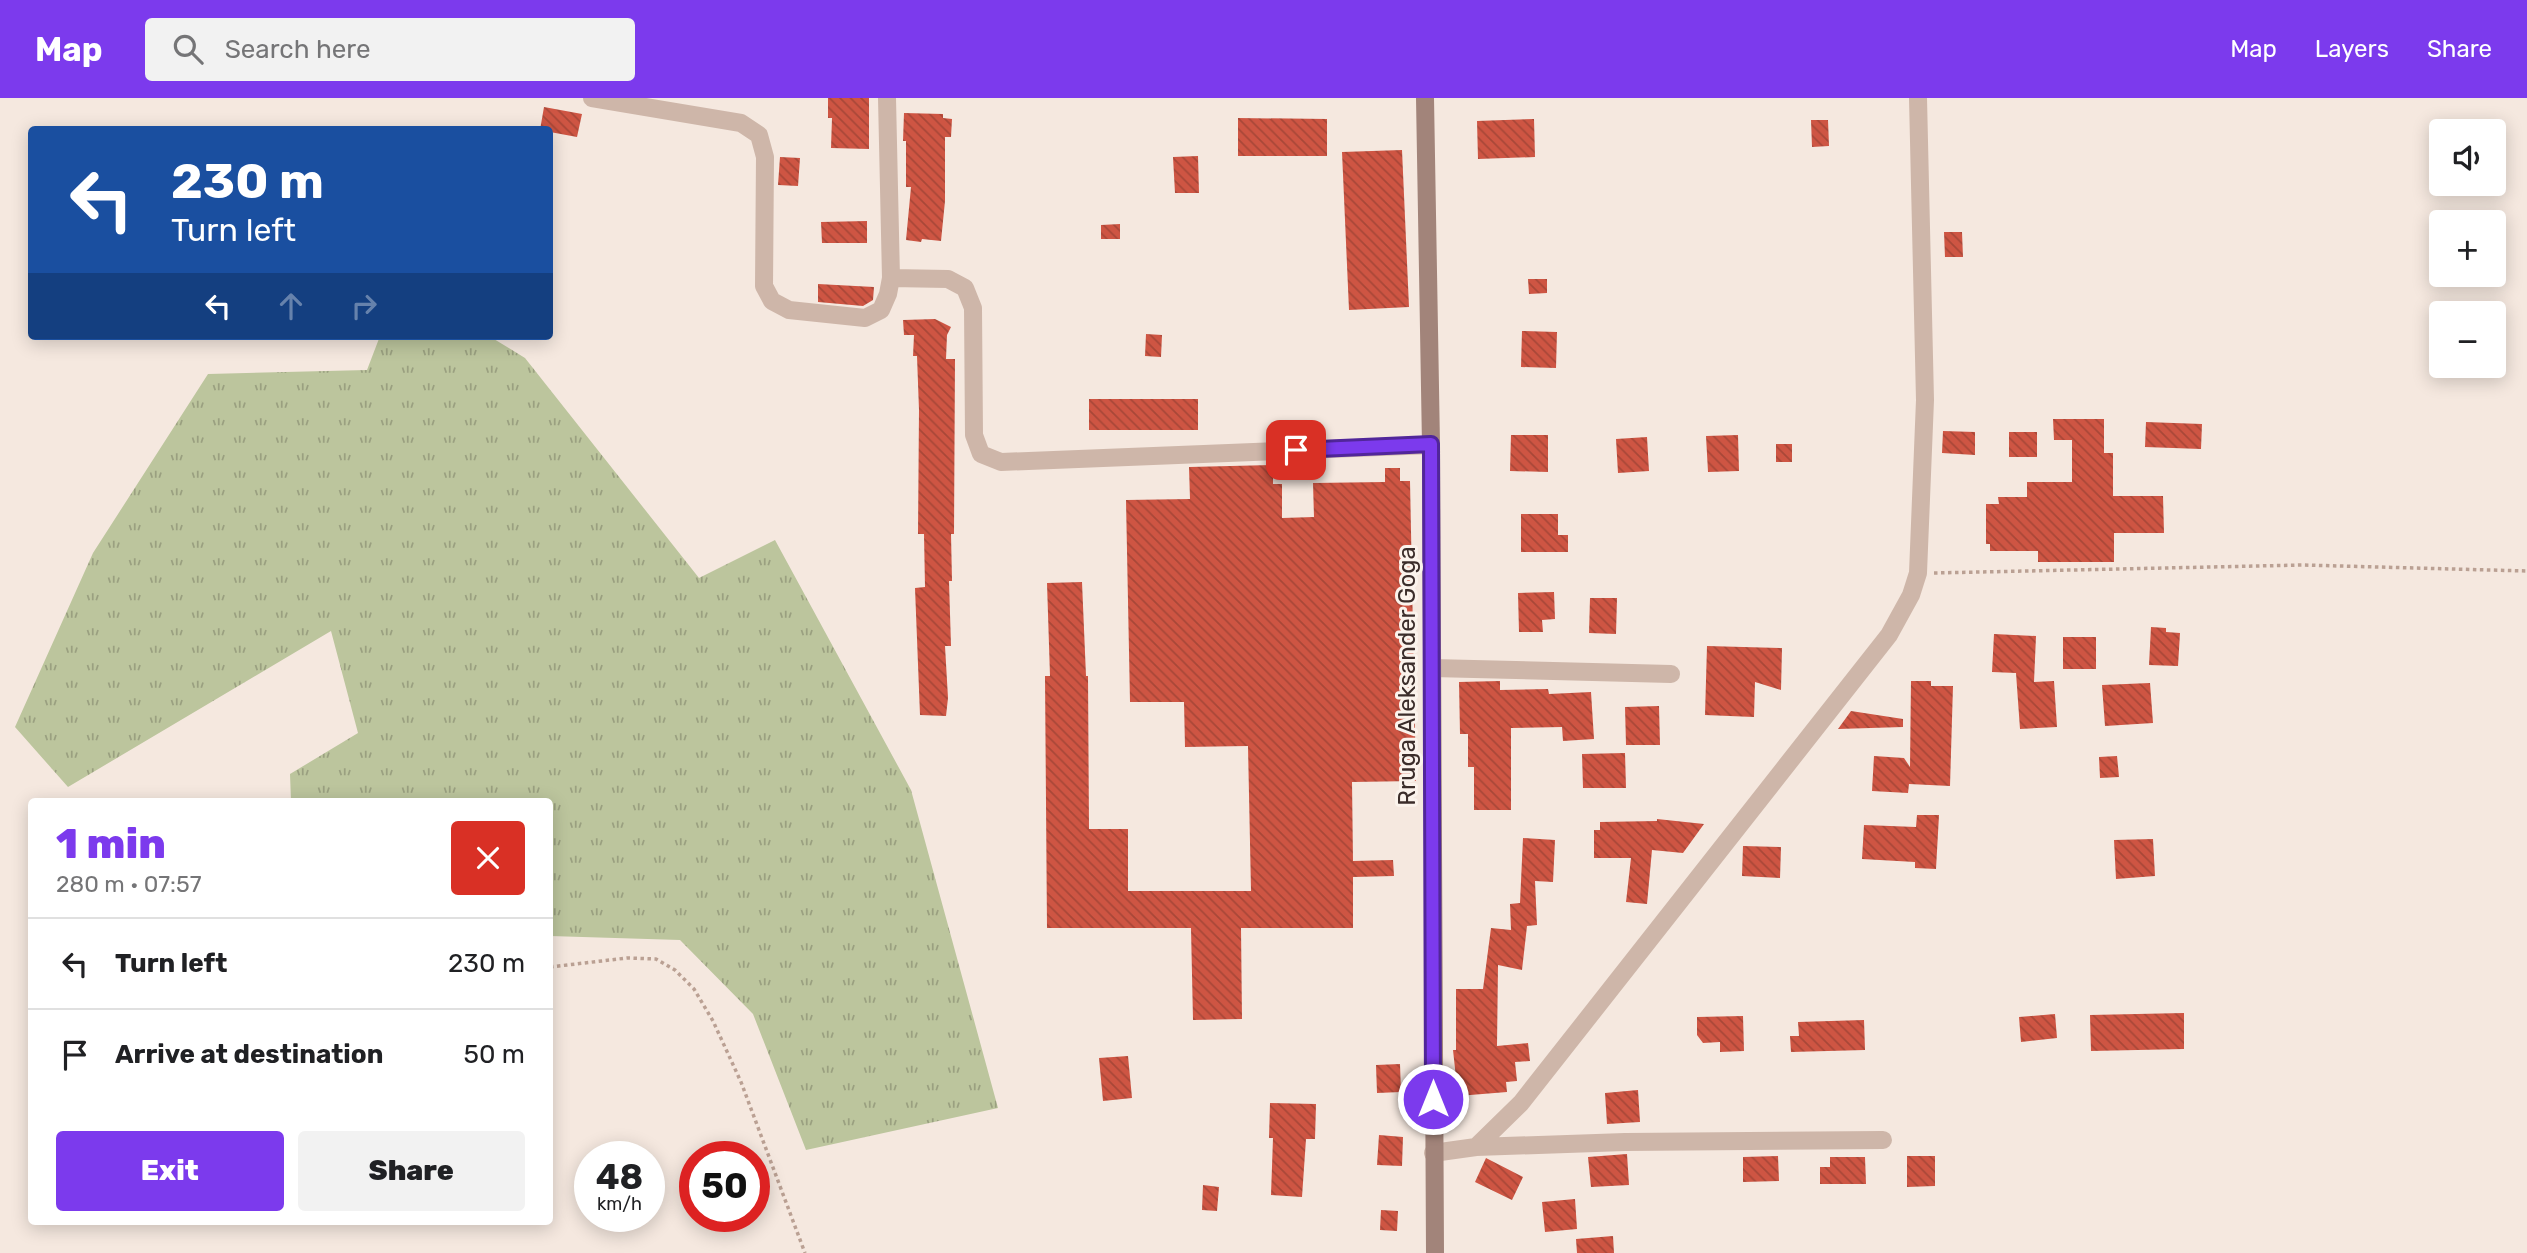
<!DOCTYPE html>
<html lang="en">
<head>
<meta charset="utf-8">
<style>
  :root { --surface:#fff; --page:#f2f2f2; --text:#202124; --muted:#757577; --line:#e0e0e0; --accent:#7c3aed }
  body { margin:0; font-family:Rubik,sans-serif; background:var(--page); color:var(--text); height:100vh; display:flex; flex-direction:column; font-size:26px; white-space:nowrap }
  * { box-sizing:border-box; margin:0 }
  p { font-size:23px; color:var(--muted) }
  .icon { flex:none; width:38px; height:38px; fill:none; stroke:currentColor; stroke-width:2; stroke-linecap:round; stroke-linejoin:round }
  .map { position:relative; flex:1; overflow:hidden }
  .drawer { position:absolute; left:28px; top:700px; width:525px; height:427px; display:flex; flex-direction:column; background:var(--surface); border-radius:7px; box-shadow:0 4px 18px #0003 }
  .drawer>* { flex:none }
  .guide { position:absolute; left:28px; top:28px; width:525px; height:214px; border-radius:7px; box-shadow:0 4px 18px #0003; background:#1a4fa0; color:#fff; overflow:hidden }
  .tools { position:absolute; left:2429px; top:21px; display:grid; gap:14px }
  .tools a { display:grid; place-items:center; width:77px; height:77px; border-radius:7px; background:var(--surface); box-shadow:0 4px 18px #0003; font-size:35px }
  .speed { position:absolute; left:574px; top:1043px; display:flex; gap:14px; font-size:35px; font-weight:700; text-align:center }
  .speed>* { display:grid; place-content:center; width:91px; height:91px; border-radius:50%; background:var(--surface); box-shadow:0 4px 18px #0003; line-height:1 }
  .speed small { font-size:18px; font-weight:400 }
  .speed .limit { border:10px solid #d22; background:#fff; color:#111 }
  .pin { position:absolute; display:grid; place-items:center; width:60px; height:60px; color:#fff; margin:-30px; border-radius:14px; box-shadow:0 4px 10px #0006 }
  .me { position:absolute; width:77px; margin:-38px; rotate:0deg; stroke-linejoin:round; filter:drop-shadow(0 0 5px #0008) }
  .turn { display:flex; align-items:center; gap:24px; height:147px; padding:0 28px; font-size:32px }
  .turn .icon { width:91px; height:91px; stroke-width:2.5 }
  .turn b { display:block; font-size:49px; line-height:60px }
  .lanes { display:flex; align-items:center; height:66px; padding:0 28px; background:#0003; justify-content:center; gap:35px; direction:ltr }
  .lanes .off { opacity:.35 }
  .round { display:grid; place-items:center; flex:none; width:74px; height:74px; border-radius:7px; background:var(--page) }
  .head { display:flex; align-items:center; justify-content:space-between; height:119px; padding:0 28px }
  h1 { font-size:42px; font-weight:800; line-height:52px; color:var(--accent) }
  .action { display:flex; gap:14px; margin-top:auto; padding:14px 28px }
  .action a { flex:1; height:80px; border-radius:7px; background:var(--accent); color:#fff; font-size:28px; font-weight:800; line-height:80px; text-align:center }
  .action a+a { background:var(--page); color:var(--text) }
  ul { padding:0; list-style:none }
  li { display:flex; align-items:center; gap:21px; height:91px; padding:0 28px; border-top:2px solid var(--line) }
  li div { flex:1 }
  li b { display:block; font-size:26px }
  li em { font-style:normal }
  header { display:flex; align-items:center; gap:42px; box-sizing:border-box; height:98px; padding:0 35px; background:var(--accent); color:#fff }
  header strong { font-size:33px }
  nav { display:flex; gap:38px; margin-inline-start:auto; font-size:24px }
  .search { width:490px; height:63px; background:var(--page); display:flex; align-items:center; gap:18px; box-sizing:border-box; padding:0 24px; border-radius:7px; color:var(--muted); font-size:26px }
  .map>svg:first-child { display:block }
  .grass { fill:url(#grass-tufts) }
  .building { fill:url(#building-back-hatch) }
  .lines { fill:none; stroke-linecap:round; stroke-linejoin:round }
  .path { stroke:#baa093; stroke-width:3.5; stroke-dasharray:3.5 3.5; stroke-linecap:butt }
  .street { stroke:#ceb6a9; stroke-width:18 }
  .secondary { stroke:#a2847a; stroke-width:18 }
  .route-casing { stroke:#51269a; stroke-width:18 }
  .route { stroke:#7c3aed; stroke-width:12 }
  .labels { text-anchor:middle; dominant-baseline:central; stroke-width:6; stroke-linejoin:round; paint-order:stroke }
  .street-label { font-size:24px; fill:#3b2d2a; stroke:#fbf3ec }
</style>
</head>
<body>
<header>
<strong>Map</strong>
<div class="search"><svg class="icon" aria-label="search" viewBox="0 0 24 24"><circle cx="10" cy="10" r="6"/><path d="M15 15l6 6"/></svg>Search here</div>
<nav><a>Map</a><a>Layers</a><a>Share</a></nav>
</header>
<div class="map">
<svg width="2527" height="1155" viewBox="0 0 2527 1155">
  <defs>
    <pattern id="grass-tufts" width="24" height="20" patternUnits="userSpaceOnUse" patternTransform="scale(1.75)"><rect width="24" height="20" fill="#bcc59d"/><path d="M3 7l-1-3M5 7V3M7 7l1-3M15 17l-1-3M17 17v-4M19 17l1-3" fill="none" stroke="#9aa080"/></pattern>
    <pattern id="building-back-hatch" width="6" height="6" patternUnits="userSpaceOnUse" patternTransform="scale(1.75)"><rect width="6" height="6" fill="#ce5543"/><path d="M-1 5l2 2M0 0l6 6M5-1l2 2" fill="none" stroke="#a84738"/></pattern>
  </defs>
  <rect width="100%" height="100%" fill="#f5e8df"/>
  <!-- grass -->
  <path class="grass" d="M380,238H489L525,260L699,480L775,442L911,692L998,1010L806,1052L753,916L680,842L550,838V704L291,703L290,676L358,635L331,533L68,689L15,629L93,455L208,276L367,272Z"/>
  <!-- building -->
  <path class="building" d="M828,0H869V51L831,50L832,20H828Z
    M544,9L582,16L577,39L550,34V32H540Z
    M904,15L943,16V20L952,21L951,39H945V103L941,143L922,141L921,144L906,142L911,89H906V43H903Z
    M1238,20L1327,21V58H1238Z
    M1534,21L1535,59L1478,61L1477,23Z
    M1811,22H1828L1829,48L1812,49Z
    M1402,52L1409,209L1349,212L1342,54Z
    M1198,58L1199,95H1175L1173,59Z
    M780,59L800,60L798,88L778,87Z
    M867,123V145H822L821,124Z
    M1120,126V141H1101V127Z
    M1944,134H1962L1963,159H1945Z
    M1528,181H1547V195L1529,196Z
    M818,186L874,189L873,202L863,208L818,204Z
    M935,221L951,229L947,237L946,261H955L954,436H951L952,483H949L951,548H945L948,600L946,618L920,617L915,490L925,489L924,436H918L919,312L917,258H913L914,237H904L903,222Z
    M1522,233L1557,234L1556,270L1521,269Z
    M1146,236L1162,237L1161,259L1145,258Z
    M1089,301H1198V332H1089Z
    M2053,321H2104V355H2113V398H2163L2164,435H2114V464H2038V453H1990V446H1986V406H1999L1998,399H2027V384H2072V342H2054Z
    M2146,324L2202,326L2201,351L2145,349Z
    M1943,333L1975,334V357L1942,355Z
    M2009,334H2037V359H2009Z
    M1511,337H1548V374L1510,373Z
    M1738,337L1739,373L1708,374L1706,338Z
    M1647,339L1649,373L1618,375L1616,341Z
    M1776,346H1792V364H1776Z
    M1273,367V386H1282V420L1314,419L1313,385L1385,384V370H1400V383H1410L1416,683L1352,684L1353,763L1393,762L1394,778L1353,779V830H1241L1242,921L1193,922L1191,830H1047L1045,578H1050L1047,485L1082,484L1086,578H1088L1089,731H1128V793H1251L1248,648L1185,649L1184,604H1130L1126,402L1190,401L1189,369Z
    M1521,416H1558V437H1568V454H1521Z
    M1554,494L1555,521L1542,522L1543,534H1519L1518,495Z
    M1590,500H1617L1616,536L1589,535Z
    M2151,529L2166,530V534L2180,535L2178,568L2149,567Z
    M1994,536L2036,538L2034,584L2054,583L2057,629L2020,631L2016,575L1992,574Z
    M2063,539H2096V571H2063Z
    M1707,548L1782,550L1781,592L1755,584L1754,619L1705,617Z
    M1500,583V592L1548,591L1549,596L1591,594L1594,641L1563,643L1562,629L1511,630V712H1474V669H1468V636H1460L1459,584Z
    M1911,583H1931V588H1953L1950,688L1909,686L1908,695L1872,693L1874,658L1904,660L1910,669Z
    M2150,585L2153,625L2105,628L2102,587Z
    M1659,608L1660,647H1626L1625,609Z
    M1851,613L1903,621V629L1838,631Z
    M1625,655L1626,690H1583L1582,656Z
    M2117,658L2119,679L2100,680L2099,659Z
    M1917,717H1939L1936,771L1915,770V764L1862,761L1864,727L1916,729Z
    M1657,721L1704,726L1683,755L1652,752L1647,806L1626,804L1631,760H1594V732H1600V724L1657,723Z
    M1523,740L1555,742L1553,784L1535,783L1537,827L1527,828L1522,872L1498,867L1497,948L1528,945L1530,963L1515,964L1517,983L1506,984L1507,994L1458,998L1453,952H1456V891H1483L1491,830L1511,832L1510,806L1520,805Z
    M2153,741L2155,778L2116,781L2114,742Z
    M1743,748L1781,749L1780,780L1742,778Z
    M2184,915V951L2091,953L2090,917Z
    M2055,916L2057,940L2021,944L2019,919Z
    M1743,918L1744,953L1720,954V944L1703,945L1697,937V919Z
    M1864,922L1865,952L1791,954L1790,938H1799L1798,924Z
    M1128,958L1132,1000L1103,1003L1099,960Z
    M1400,966L1401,994L1377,995L1376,967Z
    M1638,992L1640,1024L1607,1026L1605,995Z
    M1270,1005L1316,1006L1315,1041H1306L1302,1099L1271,1097L1273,1040H1269Z
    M1379,1037L1403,1039L1402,1068L1377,1067Z
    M1627,1056L1629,1087L1591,1089L1588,1059Z
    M1778,1058L1779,1083L1743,1084V1059Z
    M1907,1058H1935V1088L1907,1089Z
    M1830,1059H1865L1866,1086H1820V1069H1830Z
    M1486,1060L1523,1079L1512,1102L1475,1084Z
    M1203,1087L1219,1089L1217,1113L1202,1112Z
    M1575,1101L1577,1131L1545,1134L1542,1104Z
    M1381,1112L1398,1113L1397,1133L1380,1132Z
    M1613,1138L1614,1155H1577L1576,1141Z"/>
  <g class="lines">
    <!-- path -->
    <path class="path" d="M1934,475L2303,467L2527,473
      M550,869L627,860L656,861L675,872L694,891L713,923L741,984L805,1155"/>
    <!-- street -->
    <path class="street" d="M592,0L741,25L759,37L765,59L764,188L772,203L789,212L865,220L881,212L888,196L891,180L887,0
      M891,180L948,181L965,190L973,210L974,337L981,356L1001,364L1431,347
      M1432,570L1671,576
      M1476,1049L1625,1044L1883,1042
      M1433,1055L1476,1049L1521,1005L1889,537L1911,497L1918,475L1925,302L1918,0"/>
    <!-- secondary -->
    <path class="secondary" d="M1425,0L1431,347L1435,1155"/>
  </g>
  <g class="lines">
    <defs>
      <path id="route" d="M1296,352L1431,346L1433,1001"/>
    </defs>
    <!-- route casing -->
    <use href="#route" class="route-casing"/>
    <!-- route -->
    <use href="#route" class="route"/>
  </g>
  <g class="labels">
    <!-- street labels -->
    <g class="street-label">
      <text transform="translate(1407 578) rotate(-90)">Rruga Aleksander Goga</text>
    </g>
  </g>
</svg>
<div class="tools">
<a><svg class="icon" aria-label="sound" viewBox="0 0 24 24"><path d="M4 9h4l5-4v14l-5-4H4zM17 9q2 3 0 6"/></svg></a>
<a>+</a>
<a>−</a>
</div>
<div class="speed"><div>48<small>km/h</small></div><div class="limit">50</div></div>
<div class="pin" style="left:1296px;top:352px;background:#d93025"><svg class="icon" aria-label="arrive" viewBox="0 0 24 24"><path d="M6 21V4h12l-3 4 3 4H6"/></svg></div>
<svg class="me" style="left:1433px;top:1001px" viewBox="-20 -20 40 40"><circle r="17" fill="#7c3aed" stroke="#fff" stroke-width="3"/><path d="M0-11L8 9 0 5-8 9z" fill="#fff"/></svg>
<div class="guide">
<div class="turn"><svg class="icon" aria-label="left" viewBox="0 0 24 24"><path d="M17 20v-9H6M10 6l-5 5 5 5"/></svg><div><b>230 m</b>Turn left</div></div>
<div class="lanes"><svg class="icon" aria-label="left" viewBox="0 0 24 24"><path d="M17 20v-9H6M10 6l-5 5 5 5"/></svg><svg class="icon off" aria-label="ahead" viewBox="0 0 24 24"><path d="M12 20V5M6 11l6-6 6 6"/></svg><svg class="icon off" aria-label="right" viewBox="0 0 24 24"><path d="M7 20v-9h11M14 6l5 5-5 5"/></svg></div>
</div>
<section class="drawer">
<div class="head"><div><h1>1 min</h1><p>280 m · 07:57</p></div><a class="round" style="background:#d93025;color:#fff"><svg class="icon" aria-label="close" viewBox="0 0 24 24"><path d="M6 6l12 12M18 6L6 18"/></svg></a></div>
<ul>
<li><svg class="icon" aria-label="left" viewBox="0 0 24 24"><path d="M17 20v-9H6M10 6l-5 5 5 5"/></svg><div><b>Turn left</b></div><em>230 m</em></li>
<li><svg class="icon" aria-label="arrive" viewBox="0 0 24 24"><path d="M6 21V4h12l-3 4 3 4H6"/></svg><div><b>Arrive at destination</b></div><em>50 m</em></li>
</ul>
<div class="action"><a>Exit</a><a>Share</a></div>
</section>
</div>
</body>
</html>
